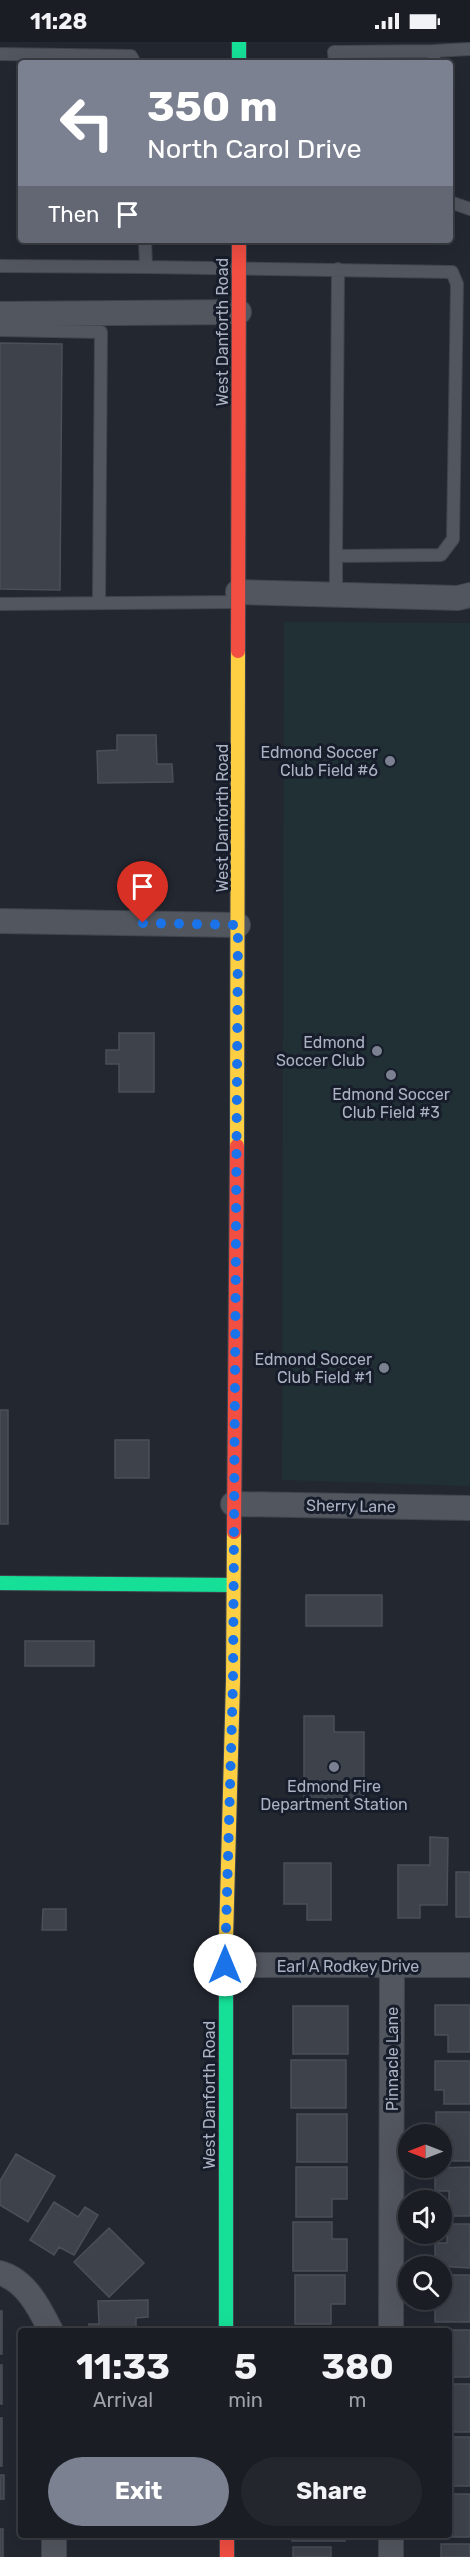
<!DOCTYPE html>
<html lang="en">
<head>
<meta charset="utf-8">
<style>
  :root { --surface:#1a1d24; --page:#23262c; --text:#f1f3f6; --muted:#9fa2a6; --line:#383b41; --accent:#7b8190 }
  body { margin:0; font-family:Rubik,sans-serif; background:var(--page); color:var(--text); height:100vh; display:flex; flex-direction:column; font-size:22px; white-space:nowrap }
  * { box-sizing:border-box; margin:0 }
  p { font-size:20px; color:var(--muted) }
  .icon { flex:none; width:33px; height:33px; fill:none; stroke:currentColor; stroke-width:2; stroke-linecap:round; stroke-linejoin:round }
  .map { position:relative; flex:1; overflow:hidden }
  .sheet { position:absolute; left:18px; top:2286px; width:434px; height:210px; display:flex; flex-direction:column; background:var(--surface); border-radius:6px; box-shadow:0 6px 24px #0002,0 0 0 2px var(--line) }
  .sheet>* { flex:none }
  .guide { position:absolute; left:18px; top:18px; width:435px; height:183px; border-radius:6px; box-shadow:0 6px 24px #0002,0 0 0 2px var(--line); background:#7b8190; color:#fff; overflow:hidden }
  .needle { width:39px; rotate:270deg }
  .buttons { position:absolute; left:398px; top:2082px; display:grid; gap:12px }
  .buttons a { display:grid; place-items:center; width:54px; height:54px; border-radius:50%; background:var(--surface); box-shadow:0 6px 24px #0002,0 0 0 2px var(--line); font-size:30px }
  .pin { position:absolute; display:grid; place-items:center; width:51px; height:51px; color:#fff; margin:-62px -26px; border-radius:50% 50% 50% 0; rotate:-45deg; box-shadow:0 0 6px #0007 }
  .pin .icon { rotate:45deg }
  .me { position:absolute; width:66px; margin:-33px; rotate:0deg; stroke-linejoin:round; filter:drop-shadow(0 0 4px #0008) }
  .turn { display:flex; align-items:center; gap:21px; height:126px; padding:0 30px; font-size:27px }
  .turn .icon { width:78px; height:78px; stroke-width:2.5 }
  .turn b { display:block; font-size:42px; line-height:51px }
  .then { display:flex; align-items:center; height:57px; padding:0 30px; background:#0003; gap:12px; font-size:22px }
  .eta { display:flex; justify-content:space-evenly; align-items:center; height:102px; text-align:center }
  .eta b { font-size:36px; font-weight:700; line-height:42px }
  .button { display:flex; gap:12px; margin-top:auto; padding:12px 30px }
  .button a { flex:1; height:69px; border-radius:36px; background:var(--accent); color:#fff; font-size:24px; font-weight:700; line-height:69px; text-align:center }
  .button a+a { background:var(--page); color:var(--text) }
  .status { display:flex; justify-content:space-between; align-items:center; height:42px; padding:0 30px; background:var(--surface); direction:ltr }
  .status svg { height:16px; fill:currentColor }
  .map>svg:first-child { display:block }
  .green { fill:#203035 }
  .building { fill:#3e424b; stroke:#4a4f58; stroke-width:1.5 }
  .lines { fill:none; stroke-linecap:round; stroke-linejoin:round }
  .lane-casing { stroke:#40444d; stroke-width:14 }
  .street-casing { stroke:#40444d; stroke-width:26 }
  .fast-casing { stroke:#40444d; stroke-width:16 }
  .slow-casing { stroke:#40444d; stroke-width:16 }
  .jam-casing { stroke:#40444d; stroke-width:16 }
  .lane { stroke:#52565e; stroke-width:12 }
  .street { stroke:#52565e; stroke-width:24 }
  .fast { stroke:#16e098; stroke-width:14 }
  .slow { stroke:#ffcf43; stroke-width:14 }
  .jam { stroke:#f24e42; stroke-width:14 }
  .route { stroke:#1a73e8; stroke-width:10; stroke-dasharray:0 18 }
  .poi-dot { fill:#7b8190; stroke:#171d2a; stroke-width:2 }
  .labels { text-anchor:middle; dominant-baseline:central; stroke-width:6; stroke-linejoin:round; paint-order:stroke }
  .street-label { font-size:16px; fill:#abb2c3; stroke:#171d2a }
  .poi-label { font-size:16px; fill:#abb2c3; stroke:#171d2a; text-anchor:end }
</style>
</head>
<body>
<div class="status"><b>11:28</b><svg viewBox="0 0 49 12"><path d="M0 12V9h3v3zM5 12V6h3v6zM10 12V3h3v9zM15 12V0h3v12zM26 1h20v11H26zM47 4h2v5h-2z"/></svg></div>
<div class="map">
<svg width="470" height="2515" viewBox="0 0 470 2515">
  <rect width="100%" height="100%" fill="#232730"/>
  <!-- green -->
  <path class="green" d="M284,580L470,581V1444L282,1438Z"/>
  <!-- building -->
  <path class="building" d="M0,301L62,302L60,548L0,547Z
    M117,693H156L157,722H172L173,740L98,741L97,709L117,708Z
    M119,991H154V1050H119V1022H106V1008H119Z
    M0,1368H8V1482H0Z
    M115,1398H149V1436H115Z
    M306,1553H382V1584H306Z
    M25,1599H94V1624H25Z
    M304,1674H334V1690H364V1760H304Z
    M430,1795L448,1796L447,1863H420V1876H398V1823H430Z
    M284,1821H331V1878H307V1862H284Z
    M456,1830H470V1875H456Z
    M43,1867H66V1888H42Z
    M435,1963H470V2010H448V1993H435Z
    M293,1964H348V2012H293Z
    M291,2018H346V2066H291Z
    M435,2019H470V2062H444V2048H435Z
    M436,2070H470V2119H441V2092H436Z
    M297,2072H347V2120H297Z
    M16,2112L55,2134L28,2180L0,2163V2139Z
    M296,2125H347V2157H332V2175H296Z
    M470,2125V2174H449V2149H435V2126Z
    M54,2160L78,2175L85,2165L98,2173L74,2213L59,2205L54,2213L30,2198Z
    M293,2180H332V2197H347V2229H293Z
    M447,2182H470V2226L435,2224V2201H447Z
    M109,2186L144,2221L109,2255L74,2220Z
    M295,2233H345V2262H331V2282H295Z
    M441,2233H470V2280H435V2258H441Z
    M148,2258V2275L136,2276V2289H89V2282H99L98,2259Z
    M0,2269H2V2312H0Z
    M437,2288H470V2335H448V2289Z
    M0,2323H2V2362H0Z
    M448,2342H470V2390H448Z
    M0,2376H2V2424H0Z
    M448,2395H470V2444H448Z
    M0,2433H4V2457H0Z
    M448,2452H470V2495H433V2493H448Z
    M0,2487H3V2515H0Z
    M292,2493H345V2499H292Z
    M441,2502H470V2515H441Z
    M293,2505H331V2515H293Z"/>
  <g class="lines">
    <defs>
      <path id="lane" d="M434,9L470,7
        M0,12L131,14L135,21
        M335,21L334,10L434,9V21
        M450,160L470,167
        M0,224L146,225L145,198
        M146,225L452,230L457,242L453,497L441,513L336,514V552
        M0,288L101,290L99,560
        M336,514L338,227
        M0,562L237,560"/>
      <path id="street" d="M0,272L239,270
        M238,550L458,556L470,553
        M0,879L238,883
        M233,1462L470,1466
        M225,1923H470
        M0,2231C26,2238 40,2267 51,2289
        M391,2289L392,1924
        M54,2515V2493
        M391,2515V2493"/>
      <path id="fast" d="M239,0V21
        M0,1541L233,1543
        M226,1897V2289"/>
      <path id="slow" d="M237,1104L238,609
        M226,1897L233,1639L234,1490"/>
      <path id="jam" d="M238,609L239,198
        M234,1490L237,1104
        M227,2493V2515"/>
    </defs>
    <!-- lane casing -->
    <use href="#lane" class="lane-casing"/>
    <!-- street casing -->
    <use href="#street" class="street-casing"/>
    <!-- fast casing -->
    <use href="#fast" class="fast-casing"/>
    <!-- slow casing -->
    <use href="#slow" class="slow-casing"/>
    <!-- jam casing -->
    <use href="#jam" class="jam-casing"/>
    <!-- lane -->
    <use href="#lane" class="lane"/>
    <!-- street -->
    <use href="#street" class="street"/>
    <!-- fast -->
    <use href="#fast" class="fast"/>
    <!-- slow -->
    <use href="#slow" class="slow"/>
    <!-- jam -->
    <use href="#jam" class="jam"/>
  </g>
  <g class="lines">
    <!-- route -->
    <path class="route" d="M143,881L238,883L233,1639L225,1923"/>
  </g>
  <!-- markers -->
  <g class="poi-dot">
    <circle cx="390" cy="719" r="6"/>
    <circle cx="377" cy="1009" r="6"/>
    <circle cx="391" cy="1033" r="6"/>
    <circle cx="384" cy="1326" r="6"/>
    <circle cx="334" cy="1725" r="6"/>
  </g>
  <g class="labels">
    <!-- street labels -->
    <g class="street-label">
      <text transform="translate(222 290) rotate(-90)">West Danforth Road</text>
      <text transform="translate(222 776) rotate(-90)">West Danforth Road</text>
      <text transform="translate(351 1464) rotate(1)">Sherry Lane</text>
      <text x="348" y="1924">Earl A Rodkey Drive</text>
      <text transform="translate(392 2017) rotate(-90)">Pinnacle Lane</text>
      <text transform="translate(209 2053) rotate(-90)">West Danforth Road</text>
    </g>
    <!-- poi labels -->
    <g class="poi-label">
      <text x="378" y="710">Edmond Soccer<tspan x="378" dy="18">Club Field #6</tspan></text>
      <text x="365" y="1000">Edmond<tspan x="365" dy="18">Soccer Club</tspan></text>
      <text x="391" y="1052" text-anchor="middle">Edmond Soccer<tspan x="391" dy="18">Club Field #3</tspan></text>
      <text x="372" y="1317">Edmond Soccer<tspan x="372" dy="18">Club Field #1</tspan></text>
      <text x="334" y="1744" text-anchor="middle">Edmond Fire<tspan x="334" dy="18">Department Station</tspan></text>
    </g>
  </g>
</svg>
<div class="buttons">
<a><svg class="needle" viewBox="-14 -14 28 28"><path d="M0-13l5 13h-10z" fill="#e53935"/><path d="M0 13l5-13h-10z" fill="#9fa2a6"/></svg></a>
<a><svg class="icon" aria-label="sound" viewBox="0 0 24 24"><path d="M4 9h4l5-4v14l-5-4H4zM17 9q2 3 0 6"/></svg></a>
<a><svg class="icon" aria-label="search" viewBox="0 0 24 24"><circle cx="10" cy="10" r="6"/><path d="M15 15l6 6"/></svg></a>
</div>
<div class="pin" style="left:143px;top:881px;background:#d93025"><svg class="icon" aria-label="arrive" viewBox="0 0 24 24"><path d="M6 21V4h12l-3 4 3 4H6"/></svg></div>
<svg class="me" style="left:225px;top:1923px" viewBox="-20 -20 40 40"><circle r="19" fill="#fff"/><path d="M0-13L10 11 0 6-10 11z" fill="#1a73e8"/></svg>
<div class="guide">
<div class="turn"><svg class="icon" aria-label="left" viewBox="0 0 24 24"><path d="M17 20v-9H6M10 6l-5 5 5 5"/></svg><div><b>350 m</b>North Carol Drive</div></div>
<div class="then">Then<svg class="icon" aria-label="arrive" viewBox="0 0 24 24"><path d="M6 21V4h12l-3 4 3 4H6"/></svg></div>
</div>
<section class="sheet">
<div class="eta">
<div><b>11:33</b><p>Arrival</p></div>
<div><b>5</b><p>min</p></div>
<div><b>380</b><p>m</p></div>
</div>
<div class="button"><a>Exit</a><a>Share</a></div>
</section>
</div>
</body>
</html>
